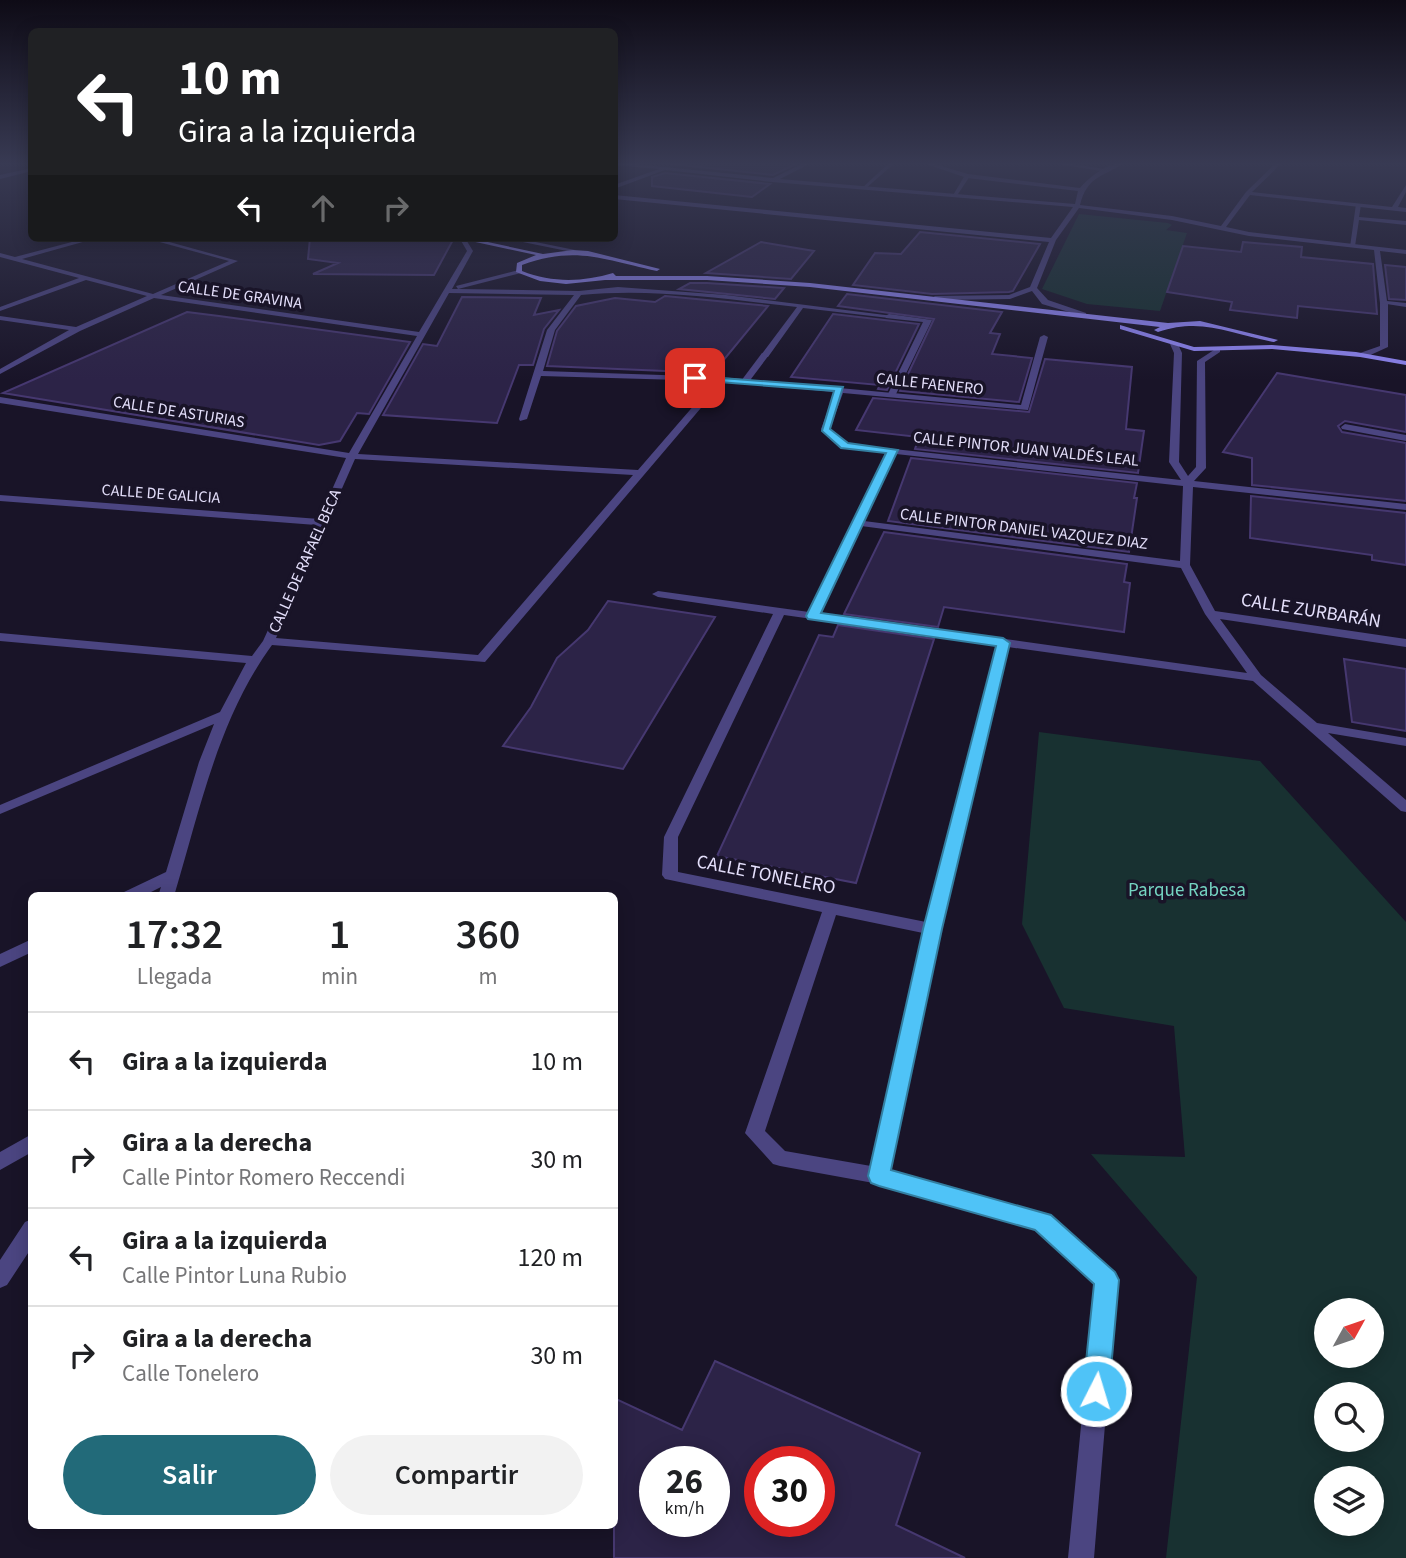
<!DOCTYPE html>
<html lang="es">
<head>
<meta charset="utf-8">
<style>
  :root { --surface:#fff; --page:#f2f2f2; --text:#202124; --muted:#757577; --line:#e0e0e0; --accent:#226a79 }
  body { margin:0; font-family:"Source Sans 3",sans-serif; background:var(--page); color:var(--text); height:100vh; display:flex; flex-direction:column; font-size:26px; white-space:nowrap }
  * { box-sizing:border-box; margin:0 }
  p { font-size:23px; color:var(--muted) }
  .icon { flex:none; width:38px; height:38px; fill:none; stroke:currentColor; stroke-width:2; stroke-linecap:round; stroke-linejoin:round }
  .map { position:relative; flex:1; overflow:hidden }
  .drawer { position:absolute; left:28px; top:892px; width:590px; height:637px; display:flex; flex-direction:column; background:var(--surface); border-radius:10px; box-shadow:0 4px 18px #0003 }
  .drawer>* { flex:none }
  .hud { position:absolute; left:28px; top:28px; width:590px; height:214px; border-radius:10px; box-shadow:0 4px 18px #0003; background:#202124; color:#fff; overflow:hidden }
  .needle { width:46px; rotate:50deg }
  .controls { position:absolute; left:1314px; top:1298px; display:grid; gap:14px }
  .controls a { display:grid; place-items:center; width:70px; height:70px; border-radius:50%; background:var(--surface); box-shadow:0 4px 18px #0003; font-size:35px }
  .speed { position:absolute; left:639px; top:1446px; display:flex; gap:14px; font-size:35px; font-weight:700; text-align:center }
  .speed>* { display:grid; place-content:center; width:91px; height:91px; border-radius:50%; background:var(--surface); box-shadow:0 4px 18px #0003; line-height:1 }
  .speed small { font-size:18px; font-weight:400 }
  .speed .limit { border:10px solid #d22; background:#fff; color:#111 }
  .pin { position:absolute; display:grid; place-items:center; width:60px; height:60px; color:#fff; margin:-30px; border-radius:14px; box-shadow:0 4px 10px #0006 }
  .me { position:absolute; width:77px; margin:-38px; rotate:5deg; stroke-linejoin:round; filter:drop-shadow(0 0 5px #0008) }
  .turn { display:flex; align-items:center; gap:24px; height:147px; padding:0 35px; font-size:32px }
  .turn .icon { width:91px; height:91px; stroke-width:2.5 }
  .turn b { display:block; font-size:49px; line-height:60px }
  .lanes { display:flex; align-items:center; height:66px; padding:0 35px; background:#0003; justify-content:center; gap:35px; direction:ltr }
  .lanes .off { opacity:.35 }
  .eta { display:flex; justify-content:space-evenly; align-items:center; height:119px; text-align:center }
  .eta b { font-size:42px; font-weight:600; line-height:49px }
  .action { display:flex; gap:14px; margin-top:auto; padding:14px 35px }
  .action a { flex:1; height:80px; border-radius:42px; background:var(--accent); color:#fff; font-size:28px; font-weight:600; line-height:80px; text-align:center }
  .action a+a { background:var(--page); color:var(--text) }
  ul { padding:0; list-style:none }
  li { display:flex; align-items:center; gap:21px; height:98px; padding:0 35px; border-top:2px solid var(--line) }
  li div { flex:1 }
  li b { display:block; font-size:26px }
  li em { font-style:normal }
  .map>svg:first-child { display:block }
  .green { fill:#183131; fill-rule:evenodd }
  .building { fill:#2c2347; stroke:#463870; stroke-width:2; fill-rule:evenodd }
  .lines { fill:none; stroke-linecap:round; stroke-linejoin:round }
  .pedestrian { fill:#4b4581; fill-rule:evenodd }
  .minor { fill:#4b4581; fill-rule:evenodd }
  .secondary { fill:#8c83ee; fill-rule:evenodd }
  .route { fill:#4fc3f7; stroke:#337fa1; stroke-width:2 }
  .labels { text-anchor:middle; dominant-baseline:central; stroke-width:7; stroke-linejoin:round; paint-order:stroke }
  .far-street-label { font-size:16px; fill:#e4dffb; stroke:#191428 }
  .street-label { font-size:19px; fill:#e4dffb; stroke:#191428 }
  .park-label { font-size:19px; fill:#74d3c1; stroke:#191428 }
</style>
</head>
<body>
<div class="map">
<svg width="1406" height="1558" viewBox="0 0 1406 1558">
  <rect width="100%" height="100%" fill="#191428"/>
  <!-- green -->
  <path class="green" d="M1079,214L1168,223L1172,225L1166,230L1187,233L1160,311L1087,304L1042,289Z
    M1039,732L1260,761L1406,922V1558H1166L1197,1277L1091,1154L1185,1157L1174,1026L1064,1008L1022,924ZM1326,1311H1372V1356H1326ZM1326,1395H1372V1440H1326ZM1326,1479H1372V1524H1326Z"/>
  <!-- building -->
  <path class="building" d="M653,162H800L773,175Z
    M665,173L770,184L752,197L652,186V177Z
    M920,232L1040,244L1013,291L1009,292L932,294L853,285L875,253L901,254Z
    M310,238H454L434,275L313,274L338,263L308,259Z
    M761,242L814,251L791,279L706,273Z
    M1243,242L1302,247L1301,257L1373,264L1377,314L1298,306L1297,318L1230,310L1232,302L1167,292L1183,246L1241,252Z
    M1385,265L1406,267V300L1389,299Z
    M690,283H707L784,288L775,299L679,289Z
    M847,294L1002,312L990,333L1000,334L992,354L1032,358L1019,402L900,391L934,319L838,306Z
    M665,296L768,306L713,373L547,366L557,331L576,306L615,298L655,302Z
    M462,297L541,298L534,315L559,310L544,329L533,365H519L497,423L383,415L423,344L437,346Z
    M187,312L219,316L410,342L369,414L357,413L340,441L319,445L3,393Z
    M833,314L919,324L887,390L878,389L880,385L791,377Z
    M1045,359L1132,367L1126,429L1144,431L1138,473L915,449L919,437L856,430L873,398L1029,412Z
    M1277,373L1406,395V432L1345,421L1338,426L1342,432L1406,443V501L1252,485V458L1223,452Z
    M911,458L1137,483L1134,498H1137L1129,552L888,521Z
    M1251,496L1406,513V565L1372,560V555L1250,538Z
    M884,532L1127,564L1124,582L1130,583L1124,632L944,607L938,627L844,614Z
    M608,601L715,617L623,769L503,746L531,707L557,658L588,630Z
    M838,625L934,639L856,883L717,856L819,635L833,637Z
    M1344,659L1406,669V731L1352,722Z
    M715,1361L920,1453L896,1525L965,1558H614V1398L682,1430ZM654,1461H714V1521H654ZM760,1461H819V1521H760Z"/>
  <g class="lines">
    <!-- pedestrian -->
    <path class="pedestrian" d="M890,162H896L865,189H861Z
      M1045,162H1060L1111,170L1108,172Z
      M965,175L970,176L956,197H952Z
      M1356,204L1361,205L1359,217L1406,221V225L1359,220L1355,246L1350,247Z
      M1384,301L1388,303V347L1366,357H1360V353L1380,346V303Z
      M889,314L932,320L896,394L892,397L888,394L923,322L886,318L885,316Z
      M762,353L769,355L748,383H742L741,381Z"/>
    <!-- minor -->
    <path class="minor" d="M614,162L773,178L806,162H813L780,179L1075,204L1078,191L967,178L920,162H928L968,174L1080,188C1090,176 1109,162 1126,162C1103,177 1087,176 1080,205L1172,216L1221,226L1246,192L1277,162H1283L1252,192L1392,207L1406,185V192L1398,207L1406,208V212L1250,195L1226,227L1249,232L1406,250V254L1380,251L1387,301L1406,303V307L1380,303L1374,250L1249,236L1172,220L1079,208L1056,240L1037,288L1048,300L1086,313V317L1042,304L1032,291L1010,299L937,300L934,296L1009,295L1030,287L1049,242L614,199V195L1051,238L1073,207L772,182L665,170L614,189V185L659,169L614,165Z
      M32,168V171L0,179V175Z
      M87,238H97L22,259L153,294L229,261L145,238H155L238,261L161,295L419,332L467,251L460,239L465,238L473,251L452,289H458L456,286L519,270L521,273L458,289L579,291L618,287L726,295L893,316L889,318L803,308L768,357H765L761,355L797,307C726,299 652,288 581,295L555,330L543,371L721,377L1021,405L1040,337L1044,335L1048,337L1028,410L843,393L830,428L848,444L1181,480L1169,462L1174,353L1170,344L1177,342L1182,353L1179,462L1188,476L1196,467L1197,361L1217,348H1220V352L1205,362L1206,468L1194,481L1406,504V510L1193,487L1190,565L1215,611L1406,639V647L1220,619L1261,675L1317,723L1406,738V746L1328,733L1406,800V812L1401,811L1253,681L1008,647L940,929L890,1171L1050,1216L1113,1273L1117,1280L1094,1558H1068L1095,1284L1037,1229L879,1184L780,1166L773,1164L745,1133L822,912L670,880L665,879L662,875L664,837L773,614L658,597L652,594L658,591L809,612L887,453L842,448L822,431L821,429L835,392L723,382L485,662L272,645C218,719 200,810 174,896H158L161,887L143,896H122L124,892L166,872L199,762L214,724L0,814V805L220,712L246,663L0,641V633L252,656L263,641L316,525L0,501V495L319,519L346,458L0,403V397L349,453L417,336L154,298L80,331L0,374V369L69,330L0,320V316L76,327L147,296L86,280L0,311V307L79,278L0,257V253L15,257ZM449,293L574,295L547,330L519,419L520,421L527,419L541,376L715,381L638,470L358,454ZM896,454L1183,486L1180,561L864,521ZM355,459L633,475L478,655L276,638ZM861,526L1181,568L1205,614L1247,673L820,613ZM784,615L996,645L926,922L678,872V837ZM836,915L923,933L871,1166L785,1151L765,1131Z
      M503,238H516L575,250L572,252Z
      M1345,424L1406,435V441L1342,429L1341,427Z
      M32,939V952L0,967V954Z
      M32,1134V1152L0,1170V1152Z
      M32,1219V1247L7,1285L0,1288V1260L25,1222Z"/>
    <!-- secondary -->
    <path class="secondary" d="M457,238H469L543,254L573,250L588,251L660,269L657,271C605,260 576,245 522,265V271C552,283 583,282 613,273L616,276H707L810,283L1168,323L1200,321L1278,340L1274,342C1230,334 1203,317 1158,332L1154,330L1160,327L810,287L707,280H605L566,284L540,281L516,272L517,263L536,255Z
      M1120,325L1194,347L1272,345L1356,352L1406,361V365L1360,357L1272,349L1194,351L1120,329Z"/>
  </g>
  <!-- sky -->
  <linearGradient id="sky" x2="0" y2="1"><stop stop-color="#0e0b16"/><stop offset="0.43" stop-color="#383a53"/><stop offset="1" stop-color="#383a53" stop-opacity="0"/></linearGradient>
  <rect width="1406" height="380" fill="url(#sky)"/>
  <!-- route -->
  <path class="route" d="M695,376L843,387L830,429L848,443L898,450L821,613L1003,638L1010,643L942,929L891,1170L1051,1215L1115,1272L1119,1280L1109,1391L1105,1400L1096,1404L1087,1400L1083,1391L1094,1284L1035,1230L879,1186L871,1183L868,1176L923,929L996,646L808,619L806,616L886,453L841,448L822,431L834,391L692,380Z"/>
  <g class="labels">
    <!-- far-street labels -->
    <g class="far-street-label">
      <text transform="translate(240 295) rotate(8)">CALLE DE GRAVINA</text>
      <text transform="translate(930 384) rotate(6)">CALLE FAENERO</text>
      <text transform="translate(179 412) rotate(9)">CALLE DE ASTURIAS</text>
      <text transform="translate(1026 449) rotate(6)">CALLE PINTOR JUAN VALDÉS LEAL</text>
      <text transform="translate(161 494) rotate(4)">CALLE DE GALICIA</text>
      <text transform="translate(1024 529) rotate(7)">CALLE PINTOR DANIEL VAZQUEZ DIAZ</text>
      <text transform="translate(305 561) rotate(-66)">CALLE DE RAFAEL BECA</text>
    </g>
    <!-- street labels -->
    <g class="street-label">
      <text transform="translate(1311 611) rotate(9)">CALLE ZURBARÁN</text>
      <text transform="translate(766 875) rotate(11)">CALLE TONELERO</text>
    </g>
    <!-- park labels -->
    <g class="park-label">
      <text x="1187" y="890">Parque Rabesa</text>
    </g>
  </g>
</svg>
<div class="controls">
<a><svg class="needle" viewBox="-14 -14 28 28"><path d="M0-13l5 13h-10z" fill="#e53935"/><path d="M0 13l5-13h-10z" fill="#757577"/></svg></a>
<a><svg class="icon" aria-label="search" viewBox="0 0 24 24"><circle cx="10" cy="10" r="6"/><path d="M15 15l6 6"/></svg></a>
<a><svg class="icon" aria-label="layers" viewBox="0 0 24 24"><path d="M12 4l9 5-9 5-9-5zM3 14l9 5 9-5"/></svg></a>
</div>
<div class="speed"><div>26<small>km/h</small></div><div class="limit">30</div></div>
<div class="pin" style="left:695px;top:378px;background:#d93025"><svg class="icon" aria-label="arrive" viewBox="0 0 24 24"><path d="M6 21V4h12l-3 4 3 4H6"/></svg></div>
<svg class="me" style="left:1096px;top:1391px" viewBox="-20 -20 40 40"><circle r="17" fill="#4fc3f7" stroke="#fff" stroke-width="3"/><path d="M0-11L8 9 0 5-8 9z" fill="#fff"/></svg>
<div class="hud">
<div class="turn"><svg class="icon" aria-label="left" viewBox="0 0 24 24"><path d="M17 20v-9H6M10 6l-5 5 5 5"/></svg><div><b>10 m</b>Gira a la izquierda</div></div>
<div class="lanes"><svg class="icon" aria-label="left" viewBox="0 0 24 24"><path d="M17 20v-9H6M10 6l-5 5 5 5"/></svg><svg class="icon off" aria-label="ahead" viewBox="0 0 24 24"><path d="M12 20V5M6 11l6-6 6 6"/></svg><svg class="icon off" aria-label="right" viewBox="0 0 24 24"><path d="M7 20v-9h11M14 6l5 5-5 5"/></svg></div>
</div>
<section class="drawer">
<div class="eta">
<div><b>17:32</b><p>Llegada</p></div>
<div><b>1</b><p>min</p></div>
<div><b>360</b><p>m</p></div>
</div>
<ul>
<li><svg class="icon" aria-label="left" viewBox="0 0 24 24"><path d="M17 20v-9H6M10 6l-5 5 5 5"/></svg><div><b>Gira a la izquierda</b></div><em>10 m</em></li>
<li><svg class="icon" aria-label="right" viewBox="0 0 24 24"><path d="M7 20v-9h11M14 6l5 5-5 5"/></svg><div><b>Gira a la derecha</b><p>Calle Pintor Romero Reccendi</p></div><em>30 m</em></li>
<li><svg class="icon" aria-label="left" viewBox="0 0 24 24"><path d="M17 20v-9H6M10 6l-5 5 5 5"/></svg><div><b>Gira a la izquierda</b><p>Calle Pintor Luna Rubio</p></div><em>120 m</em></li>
<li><svg class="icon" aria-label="right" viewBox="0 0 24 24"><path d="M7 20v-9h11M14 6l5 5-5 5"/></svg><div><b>Gira a la derecha</b><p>Calle Tonelero</p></div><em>30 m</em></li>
</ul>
<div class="action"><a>Salir</a><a>Compartir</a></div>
</section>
</div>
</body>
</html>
